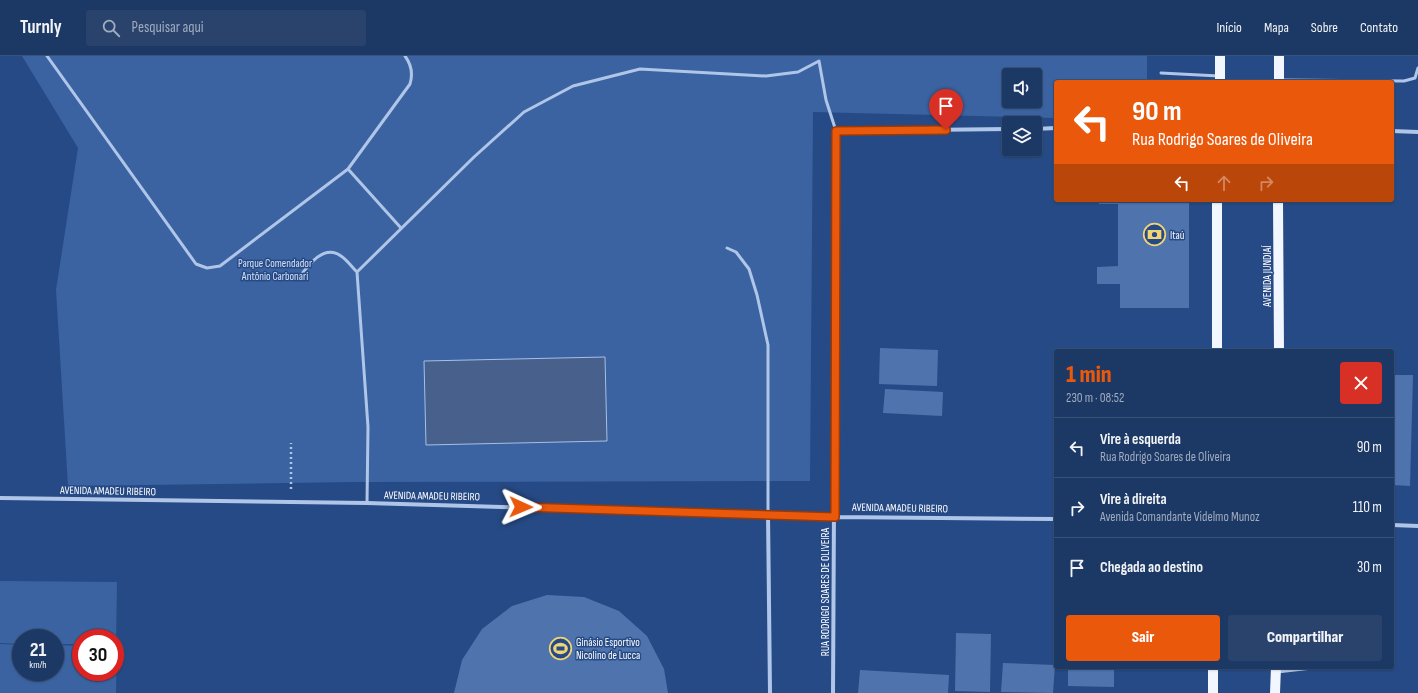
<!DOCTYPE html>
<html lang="pt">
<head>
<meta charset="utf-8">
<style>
  :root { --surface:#1c3864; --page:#29436d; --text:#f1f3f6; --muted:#a0acbf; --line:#3a5278; --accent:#ea580c }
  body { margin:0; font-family:"Sofia Sans Condensed",sans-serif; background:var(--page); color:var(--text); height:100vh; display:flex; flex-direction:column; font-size:15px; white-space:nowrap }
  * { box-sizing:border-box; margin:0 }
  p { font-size:13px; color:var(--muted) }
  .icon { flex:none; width:22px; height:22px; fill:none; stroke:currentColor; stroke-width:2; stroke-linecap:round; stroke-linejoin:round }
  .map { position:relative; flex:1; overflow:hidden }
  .drawer { position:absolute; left:1054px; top:293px; width:340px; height:320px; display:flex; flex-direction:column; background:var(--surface); border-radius:4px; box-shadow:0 1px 3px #0004,0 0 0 1px var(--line) }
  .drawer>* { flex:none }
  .hud { position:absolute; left:1054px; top:24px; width:340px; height:122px; border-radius:4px; box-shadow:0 1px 3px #0004,0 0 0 1px var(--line); background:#ea580c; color:#fff; overflow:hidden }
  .fabs { position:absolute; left:1002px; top:12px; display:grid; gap:8px }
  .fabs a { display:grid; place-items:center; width:40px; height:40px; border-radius:4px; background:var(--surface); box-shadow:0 1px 3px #0004,0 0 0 1px var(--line); font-size:20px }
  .speed { position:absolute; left:12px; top:573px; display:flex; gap:8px; font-size:20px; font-weight:700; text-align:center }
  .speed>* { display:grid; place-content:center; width:52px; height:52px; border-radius:50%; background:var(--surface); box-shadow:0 1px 3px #0004,0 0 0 1px var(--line); line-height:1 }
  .speed small { font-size:10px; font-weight:400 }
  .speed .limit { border:6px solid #d22; background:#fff; color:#111 }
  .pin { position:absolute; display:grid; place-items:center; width:34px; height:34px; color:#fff; margin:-41px -17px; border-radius:50% 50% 50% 0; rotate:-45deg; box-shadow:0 0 4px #0007 }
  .pin .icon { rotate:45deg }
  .me { position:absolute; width:44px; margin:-22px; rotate:91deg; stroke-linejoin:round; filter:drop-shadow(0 0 3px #0008) }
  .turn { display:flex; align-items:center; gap:14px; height:84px; padding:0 12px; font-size:18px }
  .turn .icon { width:52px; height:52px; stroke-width:2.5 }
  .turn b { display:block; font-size:28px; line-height:34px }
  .lanes { display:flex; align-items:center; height:38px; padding:0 12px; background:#0003; justify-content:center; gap:20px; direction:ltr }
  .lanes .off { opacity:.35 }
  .round { display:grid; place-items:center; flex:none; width:42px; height:42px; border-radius:4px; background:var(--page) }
  .headline { display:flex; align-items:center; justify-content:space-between; height:68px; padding:0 12px }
  h1 { font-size:24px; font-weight:800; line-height:30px; color:var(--accent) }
  .primary-button { display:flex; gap:8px; margin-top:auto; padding:8px 12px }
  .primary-button a { flex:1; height:46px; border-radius:4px; background:var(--accent); color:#fff; font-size:16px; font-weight:800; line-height:46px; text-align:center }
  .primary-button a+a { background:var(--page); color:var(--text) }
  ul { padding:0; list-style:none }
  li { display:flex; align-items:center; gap:12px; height:60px; padding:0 12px; border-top:1px solid var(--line) }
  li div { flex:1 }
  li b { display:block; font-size:15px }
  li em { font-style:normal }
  header { display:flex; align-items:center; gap:24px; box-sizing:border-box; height:56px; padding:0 20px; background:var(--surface); border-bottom:1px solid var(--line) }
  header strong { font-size:19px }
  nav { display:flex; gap:22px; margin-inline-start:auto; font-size:14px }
  .search { width:280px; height:36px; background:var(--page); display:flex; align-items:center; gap:10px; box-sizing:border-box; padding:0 14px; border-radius:4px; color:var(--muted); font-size:15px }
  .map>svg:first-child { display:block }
  .green { fill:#3b63a1; fill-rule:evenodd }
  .water { fill:#48618c; stroke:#a5c0e8 }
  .building { fill:#4f73ad }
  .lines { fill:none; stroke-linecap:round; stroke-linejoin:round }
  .path { stroke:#b0c6e8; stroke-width:2.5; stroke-dasharray:2 3; stroke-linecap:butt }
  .service { stroke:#b0c6e8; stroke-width:3 }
  .minor { stroke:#b0c6e8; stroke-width:4 }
  .primary { stroke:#f2f6fe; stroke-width:10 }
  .route-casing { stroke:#983908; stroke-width:10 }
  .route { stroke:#ea580c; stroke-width:7 }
  .labels { text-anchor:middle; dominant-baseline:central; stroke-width:3; stroke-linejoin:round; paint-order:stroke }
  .poi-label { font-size:11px; fill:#fff; stroke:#264a85; text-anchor:start }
  .park-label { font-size:11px; fill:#d4e1f6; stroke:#264a85 }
  .street-label { font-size:11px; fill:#fff; stroke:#264a85 }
</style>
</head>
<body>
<header>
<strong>Turnly</strong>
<div class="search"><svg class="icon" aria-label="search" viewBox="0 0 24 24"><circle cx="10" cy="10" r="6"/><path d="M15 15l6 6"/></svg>Pesquisar aqui</div>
<nav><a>Início</a><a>Mapa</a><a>Sobre</a><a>Contato</a></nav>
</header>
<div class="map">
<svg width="1418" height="637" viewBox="0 0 1418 637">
  <rect width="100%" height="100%" fill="#264a85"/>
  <!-- green -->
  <path class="green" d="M22,0H1147V26H1056V62L813,56L810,425L356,426L68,430L56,234L78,92ZM1009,19H1035V45H1009Z
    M0,525L117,526L116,589L115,582H81V588H55V582H21V588L0,587Z
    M0,588L21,589V616H55V589L81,590V616H115V590H117L116,637H0Z"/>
  <!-- water -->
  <path class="water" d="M605,301L607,385L426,389L424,305Z"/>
  <!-- building -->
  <path class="building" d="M1099,144H1189V252H1120V228H1097V211L1118,210V148H1099Z
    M880,292L938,294L937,330L879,328Z
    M1392,319H1413L1410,430L1392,429Z
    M885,333L943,336L942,360L883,357Z
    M547,539L584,541L619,555L647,580L664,613L668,637H454L462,604L482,573L512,550Z
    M956,577L991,578L990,636L955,635Z
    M1003,607L1055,609L1053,637L1001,636Z
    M1068,611H1114V631L1068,630Z
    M860,614L949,619L948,637H858Z"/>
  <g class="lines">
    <!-- path -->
    <path class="path" d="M291,433V387"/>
    <!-- service -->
    <path class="service" d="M47,0L196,208L207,212L220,210L348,113L410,28C413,18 411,8 405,0
      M1161,17L1219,20
      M1281,24L1404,25L1415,22L1418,12
      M348,113L401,172
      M727,192L736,196L749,213L757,239L768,289V457
      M298,223C307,211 323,187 341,200C347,204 352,211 357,216
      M367,447L368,371L357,216L474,101L524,56L573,30L640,13L766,20L798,16L819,5L826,44L836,75
      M1277,616L1321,611"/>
    <!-- minor -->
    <path class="minor" d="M1035,73L1056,72
      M1392,75L1418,76
      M0,442L367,447L835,461L1056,463
      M768,457L770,637
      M1392,469L1418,470
      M833,637L836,75L1009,73"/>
    <!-- primary -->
    <path class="primary" d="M1220,26V0
      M1279,26V0
      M1278,144L1279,295
      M1217,295V144
      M1213,637V611
      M1275,637L1276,611"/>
  </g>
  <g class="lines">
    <defs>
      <path id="route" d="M521,451L835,461L836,75L946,74"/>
    </defs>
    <!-- route casing -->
    <use href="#route" class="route-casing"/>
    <!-- route -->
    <use href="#route" class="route"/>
  </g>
  <!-- icons -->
  <defs>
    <symbol id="bank-ring" viewBox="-11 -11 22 22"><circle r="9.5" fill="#264a85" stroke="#f1d475" stroke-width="1.5"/><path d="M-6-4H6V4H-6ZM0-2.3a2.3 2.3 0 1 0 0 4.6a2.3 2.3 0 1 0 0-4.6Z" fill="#f1d475"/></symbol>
    <symbol id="stadium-ring" viewBox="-11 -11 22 22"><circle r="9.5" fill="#264a85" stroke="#f1d475" stroke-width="1.5"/><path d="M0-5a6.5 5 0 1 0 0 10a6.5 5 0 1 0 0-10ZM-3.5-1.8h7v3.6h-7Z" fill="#f1d475"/></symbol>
  </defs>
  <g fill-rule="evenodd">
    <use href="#bank-ring" x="1142" y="166" width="25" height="25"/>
    <use href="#stadium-ring" x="548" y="580" width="25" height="25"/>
  </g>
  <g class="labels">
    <!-- poi labels -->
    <g class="poi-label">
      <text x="1170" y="179">Itaú</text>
      <text x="576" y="586">Ginásio Esportivo<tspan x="576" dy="13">Nicolino de Lucca</tspan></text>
    </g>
    <!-- park labels -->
    <g class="park-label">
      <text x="275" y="207">Parque Comendador<tspan x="275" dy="13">Antônio Carbonari</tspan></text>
    </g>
    <!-- street labels -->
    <g class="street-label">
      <text transform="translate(1267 220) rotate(-90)">AVENIDA JUNDIAÍ</text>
      <text transform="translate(108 435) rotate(1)">AVENIDA AMADEU RIBEIRO</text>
      <text transform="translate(432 440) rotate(1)">AVENIDA AMADEU RIBEIRO</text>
      <text transform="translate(900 452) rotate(1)">AVENIDA AMADEU RIBEIRO</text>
      <text transform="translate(825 536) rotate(-90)">RUA RODRIGO SOARES DE OLIVEIRA</text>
    </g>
  </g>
</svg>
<div class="fabs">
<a><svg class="icon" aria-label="sound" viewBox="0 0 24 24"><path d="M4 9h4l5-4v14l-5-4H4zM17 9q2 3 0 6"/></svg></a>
<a><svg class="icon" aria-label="layers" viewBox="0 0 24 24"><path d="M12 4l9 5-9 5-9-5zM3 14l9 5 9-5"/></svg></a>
</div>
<div class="speed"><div>21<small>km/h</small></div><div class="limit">30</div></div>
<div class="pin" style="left:946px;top:74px;background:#d93025"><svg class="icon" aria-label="arrive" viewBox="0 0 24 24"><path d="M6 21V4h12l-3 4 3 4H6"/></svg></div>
<svg class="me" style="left:521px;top:451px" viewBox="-20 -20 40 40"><path d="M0-17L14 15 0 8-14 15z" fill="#ea580c" stroke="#fff" stroke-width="4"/></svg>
<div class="hud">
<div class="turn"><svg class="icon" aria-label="left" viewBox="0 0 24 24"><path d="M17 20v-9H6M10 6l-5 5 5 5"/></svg><div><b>90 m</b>Rua Rodrigo Soares de Oliveira</div></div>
<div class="lanes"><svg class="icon" aria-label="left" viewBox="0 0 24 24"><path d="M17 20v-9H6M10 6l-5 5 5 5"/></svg><svg class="icon off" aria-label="ahead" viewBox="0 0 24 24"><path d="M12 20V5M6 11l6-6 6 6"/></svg><svg class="icon off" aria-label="right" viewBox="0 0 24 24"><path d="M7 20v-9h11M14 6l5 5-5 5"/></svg></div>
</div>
<section class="drawer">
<div class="headline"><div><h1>1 min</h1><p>230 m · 08:52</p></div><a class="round" style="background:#d93025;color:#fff"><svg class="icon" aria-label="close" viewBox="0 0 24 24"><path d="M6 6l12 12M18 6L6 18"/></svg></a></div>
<ul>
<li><svg class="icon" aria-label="left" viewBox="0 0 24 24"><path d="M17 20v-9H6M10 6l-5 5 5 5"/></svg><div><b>Vire à esquerda</b><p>Rua Rodrigo Soares de Oliveira</p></div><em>90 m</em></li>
<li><svg class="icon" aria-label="right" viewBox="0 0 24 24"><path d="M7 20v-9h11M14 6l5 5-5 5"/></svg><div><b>Vire à direita</b><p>Avenida Comandante Videlmo Munoz</p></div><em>110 m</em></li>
<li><svg class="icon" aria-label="arrive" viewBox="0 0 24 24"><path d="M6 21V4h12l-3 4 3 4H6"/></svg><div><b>Chegada ao destino</b></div><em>30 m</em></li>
</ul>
<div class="primary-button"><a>Sair</a><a>Compartilhar</a></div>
</section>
</div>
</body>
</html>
